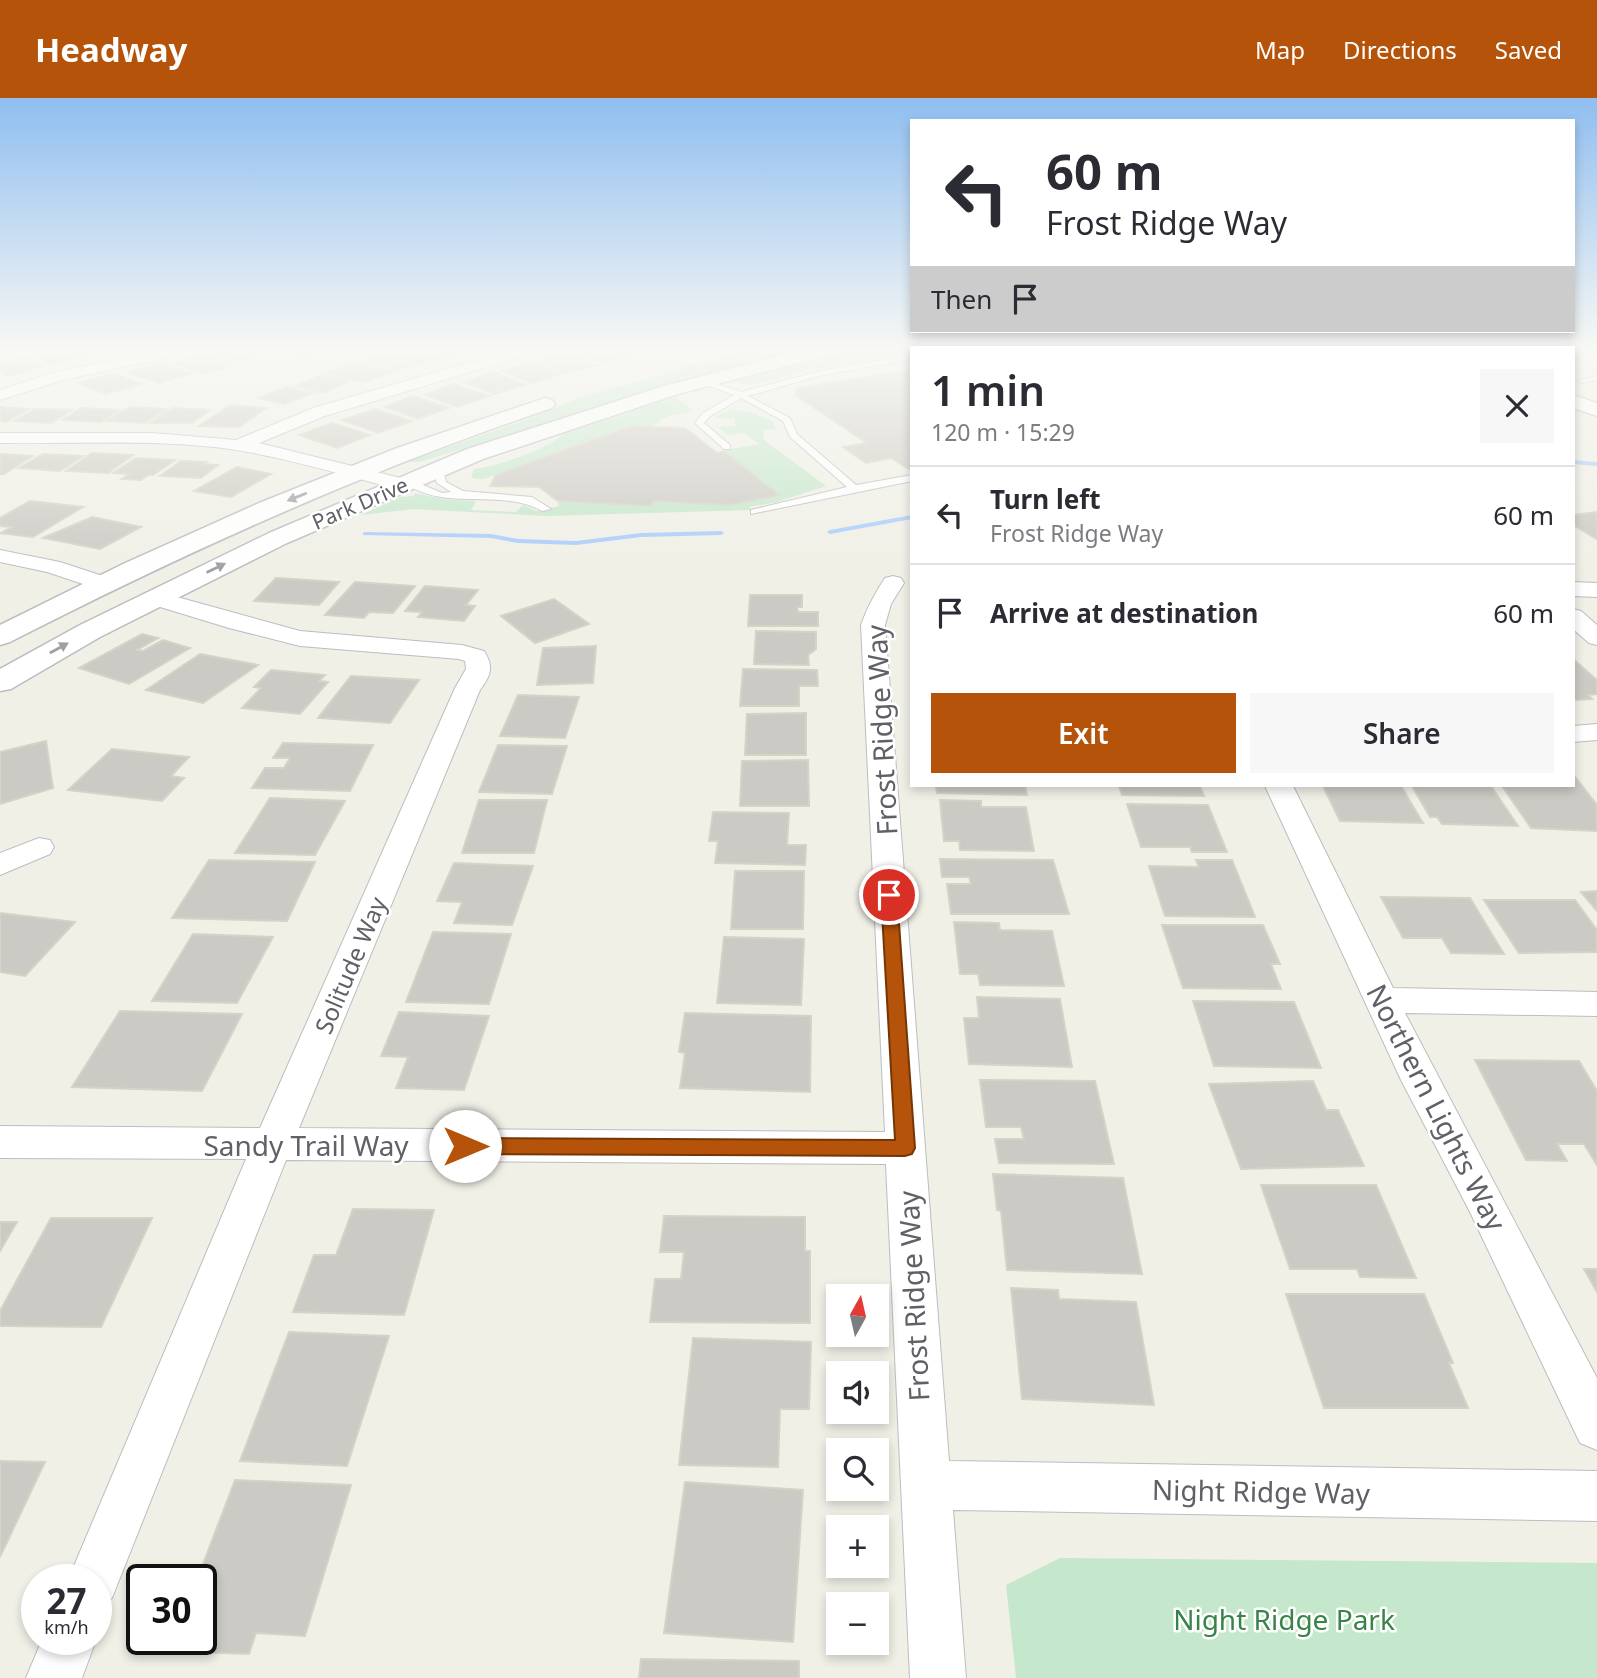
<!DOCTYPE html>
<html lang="en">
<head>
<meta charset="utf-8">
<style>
  :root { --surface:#fff; --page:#f7f7f7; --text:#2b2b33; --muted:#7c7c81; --line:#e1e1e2; --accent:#b45309 }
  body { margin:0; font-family:"Noto Sans",sans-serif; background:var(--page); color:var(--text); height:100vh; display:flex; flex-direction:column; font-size:26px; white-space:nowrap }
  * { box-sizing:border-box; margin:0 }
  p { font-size:23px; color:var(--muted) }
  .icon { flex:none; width:38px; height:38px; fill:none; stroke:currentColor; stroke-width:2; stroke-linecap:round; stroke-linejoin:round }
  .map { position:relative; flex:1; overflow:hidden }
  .sheet { position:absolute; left:910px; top:248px; width:665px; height:441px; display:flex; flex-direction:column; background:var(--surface); border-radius:0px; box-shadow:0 4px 10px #0003 }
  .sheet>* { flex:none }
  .top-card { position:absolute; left:910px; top:21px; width:665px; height:214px; border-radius:0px; box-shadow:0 4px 10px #0003; background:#fff; color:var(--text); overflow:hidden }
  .needle { width:46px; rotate:8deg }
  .tools { position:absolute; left:826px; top:1186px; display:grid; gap:14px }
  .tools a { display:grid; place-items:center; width:63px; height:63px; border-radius:0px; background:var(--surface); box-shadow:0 4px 10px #0003; font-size:35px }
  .speed { position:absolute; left:21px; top:1466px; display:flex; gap:14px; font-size:35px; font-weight:700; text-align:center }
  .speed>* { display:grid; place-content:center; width:91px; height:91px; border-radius:50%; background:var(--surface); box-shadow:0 4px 10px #0003; line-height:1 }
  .speed small { font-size:18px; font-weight:400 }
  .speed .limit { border:4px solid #111; border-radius:10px; background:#fff; color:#111 }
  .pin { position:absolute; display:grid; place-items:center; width:60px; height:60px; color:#fff; margin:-30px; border:4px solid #fff; border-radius:50%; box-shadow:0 2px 7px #0007 }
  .me { position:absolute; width:77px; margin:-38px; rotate:90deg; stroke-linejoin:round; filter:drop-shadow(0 0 5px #0008) }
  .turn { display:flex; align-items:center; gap:24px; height:147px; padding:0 21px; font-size:32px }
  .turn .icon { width:91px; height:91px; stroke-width:2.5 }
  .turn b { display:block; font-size:49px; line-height:60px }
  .then { display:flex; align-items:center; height:66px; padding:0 21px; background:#0003; gap:14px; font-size:26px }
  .round { display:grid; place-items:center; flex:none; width:74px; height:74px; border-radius:0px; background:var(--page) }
  .head { display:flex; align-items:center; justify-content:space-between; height:119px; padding:0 21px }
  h1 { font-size:42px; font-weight:600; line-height:52px }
  .action { display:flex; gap:14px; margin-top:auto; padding:14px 21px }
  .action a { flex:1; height:80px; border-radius:0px; background:var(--accent); color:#fff; font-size:28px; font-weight:600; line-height:80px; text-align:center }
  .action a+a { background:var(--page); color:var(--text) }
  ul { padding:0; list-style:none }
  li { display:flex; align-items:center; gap:21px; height:98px; padding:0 21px; border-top:2px solid var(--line) }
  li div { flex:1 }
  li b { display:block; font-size:26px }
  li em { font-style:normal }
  header { display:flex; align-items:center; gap:42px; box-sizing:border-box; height:98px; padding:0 35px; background:var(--accent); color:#fff }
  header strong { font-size:33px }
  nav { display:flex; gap:38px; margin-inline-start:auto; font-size:24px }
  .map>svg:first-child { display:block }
  .green { fill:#c5e7cb }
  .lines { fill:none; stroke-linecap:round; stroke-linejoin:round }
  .stream { fill:#abccfc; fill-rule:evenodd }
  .building { fill:#cccac4; stroke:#d5d3c6; stroke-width:2 }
  .lane-casing { stroke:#bcbdc2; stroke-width:2 }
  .street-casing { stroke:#bcbdc2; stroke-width:2 }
  .secondary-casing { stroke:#bbbcc2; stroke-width:3 }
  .lane { fill:#fff; fill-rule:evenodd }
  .street { fill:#fff; fill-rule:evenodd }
  .secondary { fill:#fff; fill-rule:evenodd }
  .oneway { fill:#9fa0a4 }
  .route { fill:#b45309; stroke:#753606; stroke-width:2 }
  .labels { text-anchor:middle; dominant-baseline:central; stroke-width:5; stroke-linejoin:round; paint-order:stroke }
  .far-street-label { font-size:21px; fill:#5f6167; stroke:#fff }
  .street-label { font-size:24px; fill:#5f6167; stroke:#fff }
  .near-street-label { font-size:28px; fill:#5f6167; stroke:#fff }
  .near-park-label { font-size:28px; fill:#388448; stroke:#fff }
</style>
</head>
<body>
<header>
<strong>Headway</strong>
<nav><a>Map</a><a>Directions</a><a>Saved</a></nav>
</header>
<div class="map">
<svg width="1597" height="1580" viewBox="0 0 1597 1580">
  <rect width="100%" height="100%" fill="#f0f0e7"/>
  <!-- green -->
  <path class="green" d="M747,253H796L670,286L420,364H407L533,319L576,301Z
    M848,253H901L896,254L900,257L810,272L750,287L731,284Z
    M676,299L693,312L688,315L681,314V317C660,316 663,326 650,328C644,329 637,328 632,328L496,377L483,381L471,380L474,371C495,369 549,351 563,336Z
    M733,312L749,314L773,323L776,331L763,332L764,342L826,388L777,404L749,409L752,412L546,418L413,411L361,417L400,399L414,398L415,395L442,401L473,403L476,404L471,412L516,414L523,407L536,413L560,408L557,405L564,403H654L778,397L725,354H715L759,346L745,335L728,337L717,329L735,328V321L715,320L723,315Z
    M1060,1460L1597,1465V1580H1016L1006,1487Z"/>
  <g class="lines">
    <!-- stream -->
    <path class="stream" d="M1573,362L1597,364V368L1573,366Z
      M912,417V421L830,436L827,434L830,432Z
      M365,434L491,436L518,441L576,443L641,435L721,433L724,435L721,437L641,439L576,447L518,445L491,440L363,437V435Z"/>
  </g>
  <!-- building -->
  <path class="building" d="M56,253H80L88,258L50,266L37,257Z
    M224,253H271L240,263L215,256Z
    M283,253H325L307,259Z
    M406,253H460L464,254L436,263L401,255Z
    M574,253H621L631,257L601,265Z
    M566,254L596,267L566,275L538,263Z
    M389,255L428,263L398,272L363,264Z
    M204,256L236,266L205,275L174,266Z
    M25,260L44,268L8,278L0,274V267Z
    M530,264L562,276L532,285L502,273Z
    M160,265L192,275L159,285L128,275Z
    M354,265L393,274L362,284L326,275Z
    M912,272V373L891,360L866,365L843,349L867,345L795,297L798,290Z
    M494,274L525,287L494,296L464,284Z
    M113,276L142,286L106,296L78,285Z
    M323,277L349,283L324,295L295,288Z
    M453,286L489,298L457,309L425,297Z
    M287,289L313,295L284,306L258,300Z
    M413,298L449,310L418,321L385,309Z
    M230,307L266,310L239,329L199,328Z
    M0,309L29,311L6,324L0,323Z
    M129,309L167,311L145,325L107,323Z
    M81,310L120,312L101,324L62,322Z
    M173,310L210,312L192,325H150Z
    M35,311L72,312L51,325L14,323Z
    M375,311L412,323L378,335L342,322Z
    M332,325L370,337L337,350L299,337Z
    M632,328L685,330L717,355L725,354L779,397L729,407L654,403L651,408L558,403L539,389L490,388L496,377Z
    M92,355L133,357L108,375L66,373Z
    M0,356L33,358L4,376H0Z
    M43,356L83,358L60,373L19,370Z
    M136,360L175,362L153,377H148L141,382L122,381L129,376L113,375Z
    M181,363L206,364L203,366L218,367L201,380L160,378Z
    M237,369L271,376L231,399L194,393Z
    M30,403L83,409L33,439L1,435L12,429L0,428V420Z
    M1597,414V441L1573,427V417Z
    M92,419L141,429L100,451L43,440Z
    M276,480L339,484L319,507L254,503Z
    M355,484L415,488L393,515L369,514L364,520L325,517Z
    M425,488L478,492L466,507L475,508L464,523L418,519L422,514L405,513Z
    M750,497H802V509H797L798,514H818V528H748Z
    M554,501L589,526L535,545L501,518Z
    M756,533L816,534V551L808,557L809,567L754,566Z
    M142,536L158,540L137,552L143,553L163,542L190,550L129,586L79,570Z
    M596,548L593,585L537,587L543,550Z
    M200,556L258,567L203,605L146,592Z
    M1573,561L1597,582V596L1588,597L1592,601L1573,602Z
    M743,571L817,572L818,588H799V608H740Z
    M271,572L325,577L319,583L328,584L300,616L242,610L261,590L254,589Z
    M351,578L419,582L390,625L318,620Z
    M518,597L579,599L565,640L500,638Z
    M806,615V657H745L747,616Z
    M46,643L53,690L0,706V654Z
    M283,645L373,647L350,693L252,690L265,670H284L290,660H273Z
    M498,647L567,648L552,696L479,694Z
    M112,651L189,659L171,678L184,680L162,703L68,692Z
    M808,662L809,708H740L742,663Z
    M1573,676L1597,707V733L1531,730L1502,688H1573Z
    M936,688H1025L1027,697L937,695Z
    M1119,688H1200L1204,698L1122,697Z
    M1323,688H1401L1423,725L1340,723Z
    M1412,688H1491L1518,728L1442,726L1437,719H1430Z
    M270,700L345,703L315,757L235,755Z
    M479,702H547L534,755H462Z
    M940,702L981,703V709H1026L1034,753L960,752L959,743H944Z
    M1127,706L1208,707L1227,754H1192L1190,749H1141Z
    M713,714L789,715L787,747H806L805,767L715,765L718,743H709Z
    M940,761L1053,762L1069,816H951L947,786H971L969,779H942Z
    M209,762L315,764L287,823L172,820Z
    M1196,762H1232L1255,819L1165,818L1149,768L1199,769Z
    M454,765L533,768L512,827L454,825L462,804L437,803Z
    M735,773H804L803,831H731Z
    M1597,793V813L1581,794Z
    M1381,799L1470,800L1504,856L1451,855L1442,840H1403Z
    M1484,802H1575L1597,832V854L1519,855Z
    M0,815L75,824L25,878L0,874Z
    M954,824L999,825L1000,832L1052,833L1064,888L980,887L978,876H960Z
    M1162,827H1263L1280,866H1271L1281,891L1183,890Z
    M433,834L511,836L489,906L406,904Z
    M193,836L273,839L237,905L152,903Z
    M724,839L804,841L801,907L717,905Z
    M977,899L1060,901L1072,969L969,966L964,920H979Z
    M1193,903L1294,904L1321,970L1214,968Z
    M120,913L242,916L202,993L72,989Z
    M399,914L489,918L464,992L396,990L408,959L381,958Z
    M685,915L811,918L810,994L680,990L685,955L679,954Z
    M1475,962L1579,963L1597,993V1067L1584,1046H1557L1567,1063L1526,1062Z
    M980,982L1095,983L1114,1066L999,1065L995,1041H1024L1021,1029H986Z
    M1313,983L1326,1012H1338L1364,1068L1241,1071L1209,986Z
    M993,1076L1123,1080L1142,1176L1007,1172L1001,1113L997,1112Z
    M1261,1087H1376L1416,1180L1360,1179L1357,1171H1290Z
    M353,1111L434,1112L404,1217L293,1214L314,1157H336Z
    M664,1118L805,1119V1153H810V1225L650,1224L655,1181H681L684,1154H660Z
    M51,1120H152L101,1229L0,1228V1213Z
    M0,1124H17L0,1153Z
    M1584,1171H1597V1194Z
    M1011,1190L1058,1192L1059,1201L1136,1204L1154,1307L1022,1301Z
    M1286,1196H1424L1453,1265H1449L1468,1310H1324Z
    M289,1234L389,1238L347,1368L240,1363Z
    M693,1240L811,1244L809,1311H780L778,1369L679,1367Z
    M0,1363L45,1364L0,1459Z
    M235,1382L351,1387L305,1538L256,1535L249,1556L170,1553L175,1542H201V1482H197Z
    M685,1384L803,1392L793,1544L664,1535Z
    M641,1561L799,1563V1580H639Z"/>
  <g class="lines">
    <defs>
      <path id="lane" d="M1573,255L1586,258L1587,260L1583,262L1573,260Z
        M912,257V261L818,278L748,298L790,320L797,336L856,387L912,377V383L751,416V412L847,389L790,339L783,323L741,300L709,319L704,325L730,347V351H724L695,325L703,315L734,297L702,285V281L741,294L817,274Z
        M1597,278V282L1580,285L1576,283Z
        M438,368L443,371L446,384L463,393L532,399L551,411L542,413C500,389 444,415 404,384L409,381L442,395L451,394L437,385L433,371Z"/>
      <path id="street" d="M153,253H181L173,258L63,282L0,302V292L53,275Z
        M509,253H533L530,256L325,318L259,345L409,382L412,386L409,390L402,392C345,378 289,360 230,351C154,341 77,346 0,345V335H152L236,342L313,310Z
        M658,253H679L699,263L691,268Z
        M0,452L60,464L112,481L115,486L112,491L104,493L47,474L0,464Z
        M893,478L901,480L904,485L891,506L885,527L949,1363L1597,1373V1423L953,1412L966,1580H910L886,1066L286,1062L112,1500L96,1507V1482H68L246,1061L0,1060V1028L260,1030L455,590L466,571L465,563L459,561L300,548L229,530L147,505L144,500L147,495L155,493L300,533L462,547L484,553C494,568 491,578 480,592L299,1030L885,1034L861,527C867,510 875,495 885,480Z
        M1573,484L1597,485V499L1573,498Z
        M1573,511L1581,513L1597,527V547L1589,545L1573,531Z
        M1597,626V642L1573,644V628Z
        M1265,688H1293L1393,890L1597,894V918L1405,915L1597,1280V1352L1580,1345L1470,1114L1401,982Z
        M39,740L50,742L54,749L50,756L0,777V755Z
        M42,1542H96L82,1580H26Z"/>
      <path id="secondary" d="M800,253H830L828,257L678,296L483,361L287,445L100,539L11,591L0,593V571L80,527L269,435L467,351L664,288Z
        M1573,297L1597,305V318L1573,310Z
        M545,300L552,302L555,306L552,310C365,373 186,454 10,544L0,547V527L123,466L259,405L397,350Z"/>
    </defs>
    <!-- lane casing -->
    <use href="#lane" class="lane-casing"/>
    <!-- street casing -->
    <use href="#street" class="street-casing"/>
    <!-- secondary casing -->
    <use href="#secondary" class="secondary-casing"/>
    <!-- lane -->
    <use href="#lane" class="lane"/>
    <!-- street -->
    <use href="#street" class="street"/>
    <!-- secondary -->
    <use href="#secondary" class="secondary"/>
  </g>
  <!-- one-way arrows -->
  <defs><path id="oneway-solid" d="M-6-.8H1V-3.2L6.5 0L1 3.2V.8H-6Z" transform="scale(1.75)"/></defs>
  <g class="oneway">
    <use href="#oneway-solid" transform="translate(297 399) rotate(158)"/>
    <use href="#oneway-solid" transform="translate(216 470) rotate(-26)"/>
    <use href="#oneway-solid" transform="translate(59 550) rotate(-29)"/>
  </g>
  <!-- sky -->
  <linearGradient id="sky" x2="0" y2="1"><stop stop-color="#8fbef0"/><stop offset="0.53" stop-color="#f8f8f4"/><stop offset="1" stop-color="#f8f8f4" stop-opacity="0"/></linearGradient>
  <rect width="1597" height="474" fill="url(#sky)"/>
  <!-- route -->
  <path class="route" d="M889,792L897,797L915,1050L912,1056L905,1058L465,1056L458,1054L455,1048L458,1042L465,1040L895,1042L881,797Z"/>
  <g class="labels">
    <!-- far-street labels -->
    <g class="far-street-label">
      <text transform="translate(360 405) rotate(-23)">Park Drive</text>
    </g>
    <!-- street labels -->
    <g class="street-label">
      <text transform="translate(350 867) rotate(-67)">Solitude Way</text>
    </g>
    <!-- near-street labels -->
    <g class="near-street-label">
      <text transform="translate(881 632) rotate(-93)">Frost Ridge Way</text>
      <text transform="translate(1437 1009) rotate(63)">Northern Lights Way</text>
      <text x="306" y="1047">Sandy Trail Way</text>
      <text transform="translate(913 1198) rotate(-93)">Frost Ridge Way</text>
      <text transform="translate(1261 1393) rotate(1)">Night Ridge Way</text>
    </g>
    <!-- near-park labels -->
    <g class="near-park-label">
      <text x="1284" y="1521">Night Ridge Park</text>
    </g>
  </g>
</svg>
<div class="tools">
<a><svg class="needle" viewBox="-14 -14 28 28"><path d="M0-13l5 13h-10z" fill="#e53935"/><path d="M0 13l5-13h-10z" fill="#7c7c81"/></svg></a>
<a><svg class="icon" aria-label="sound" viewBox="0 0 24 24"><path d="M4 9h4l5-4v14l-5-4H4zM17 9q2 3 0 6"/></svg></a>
<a><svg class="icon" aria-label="search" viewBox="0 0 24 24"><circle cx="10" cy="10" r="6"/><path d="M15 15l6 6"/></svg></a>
<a>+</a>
<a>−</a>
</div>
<div class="speed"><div>27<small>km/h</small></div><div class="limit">30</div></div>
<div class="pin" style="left:889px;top:797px;background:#d93025"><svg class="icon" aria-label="arrive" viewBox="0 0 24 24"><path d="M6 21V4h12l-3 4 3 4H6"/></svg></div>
<svg class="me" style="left:465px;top:1048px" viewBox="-20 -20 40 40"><circle r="19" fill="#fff"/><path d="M0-13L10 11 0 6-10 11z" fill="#b45309"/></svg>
<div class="top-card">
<div class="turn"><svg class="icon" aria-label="left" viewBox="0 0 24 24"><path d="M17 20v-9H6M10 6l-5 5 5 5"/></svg><div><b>60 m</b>Frost Ridge Way</div></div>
<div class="then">Then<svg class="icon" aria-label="arrive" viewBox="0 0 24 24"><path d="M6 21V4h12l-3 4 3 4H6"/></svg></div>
</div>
<section class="sheet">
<div class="head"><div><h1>1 min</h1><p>120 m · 15:29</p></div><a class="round"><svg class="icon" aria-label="close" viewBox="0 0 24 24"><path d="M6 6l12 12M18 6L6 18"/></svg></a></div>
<ul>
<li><svg class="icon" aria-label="left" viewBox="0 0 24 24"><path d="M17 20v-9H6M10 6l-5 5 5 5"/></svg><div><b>Turn left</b><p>Frost Ridge Way</p></div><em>60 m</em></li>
<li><svg class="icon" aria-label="arrive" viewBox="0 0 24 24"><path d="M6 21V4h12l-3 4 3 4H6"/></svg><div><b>Arrive at destination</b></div><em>60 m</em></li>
</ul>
<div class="action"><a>Exit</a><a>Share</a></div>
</section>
</div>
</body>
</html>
